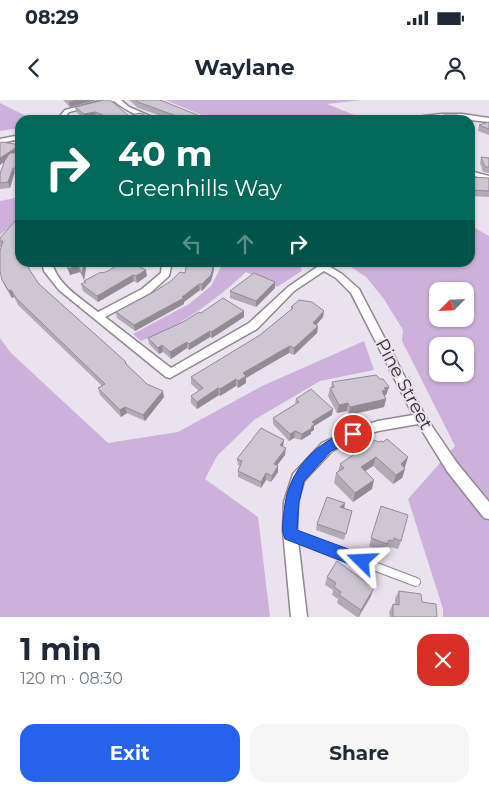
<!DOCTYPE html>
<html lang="en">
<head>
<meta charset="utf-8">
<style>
  :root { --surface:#fff; --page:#f6f6f7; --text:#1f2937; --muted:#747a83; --accent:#2563eb }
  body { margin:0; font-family:Montserrat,sans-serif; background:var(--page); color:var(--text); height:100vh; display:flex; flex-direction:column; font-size:19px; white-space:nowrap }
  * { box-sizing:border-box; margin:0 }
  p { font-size:16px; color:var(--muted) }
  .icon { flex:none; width:28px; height:28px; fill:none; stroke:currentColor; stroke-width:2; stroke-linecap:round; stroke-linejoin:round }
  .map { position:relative; height:517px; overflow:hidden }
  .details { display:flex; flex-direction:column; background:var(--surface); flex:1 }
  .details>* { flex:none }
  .banner { position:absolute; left:15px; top:15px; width:460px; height:152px; border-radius:15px; box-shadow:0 1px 4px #0004; background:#00695c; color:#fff; overflow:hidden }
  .needle { width:32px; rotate:246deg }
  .buttons { position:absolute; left:429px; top:182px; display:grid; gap:10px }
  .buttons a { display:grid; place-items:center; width:45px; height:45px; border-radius:10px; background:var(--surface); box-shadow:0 1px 4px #0004; font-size:25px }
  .pin { position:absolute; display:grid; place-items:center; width:42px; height:42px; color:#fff; margin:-21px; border:2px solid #fff; border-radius:50%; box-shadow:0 1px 5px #0007 }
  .me { position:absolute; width:55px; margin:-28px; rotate:291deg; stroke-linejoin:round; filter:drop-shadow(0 0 4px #0008) }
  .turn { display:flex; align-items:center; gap:18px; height:105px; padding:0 20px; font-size:22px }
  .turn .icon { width:65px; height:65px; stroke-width:2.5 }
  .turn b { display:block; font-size:35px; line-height:42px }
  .lanes { display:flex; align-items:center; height:48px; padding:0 20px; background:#0003; justify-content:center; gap:25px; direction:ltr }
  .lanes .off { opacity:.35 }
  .round { display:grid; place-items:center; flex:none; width:52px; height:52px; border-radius:15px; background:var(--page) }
  .headline { display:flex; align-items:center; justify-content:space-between; height:85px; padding:0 20px }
  h1 { font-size:30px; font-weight:700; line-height:38px }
  .action { display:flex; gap:10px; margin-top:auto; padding:10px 20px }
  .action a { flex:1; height:58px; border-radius:15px; background:var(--accent); color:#fff; font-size:20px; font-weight:700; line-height:58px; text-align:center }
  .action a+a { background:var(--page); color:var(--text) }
  .status { display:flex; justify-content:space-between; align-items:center; height:35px; padding:0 25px; background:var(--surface); direction:ltr }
  .status svg { height:14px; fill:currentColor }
  header { display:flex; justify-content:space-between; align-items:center; height:65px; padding:0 20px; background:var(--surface); font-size:22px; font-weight:700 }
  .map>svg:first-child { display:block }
  .green { fill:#ceb1da; fill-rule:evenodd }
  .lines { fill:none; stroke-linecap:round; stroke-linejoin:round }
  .service-casing { stroke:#908793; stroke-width:10 }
  .minor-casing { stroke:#908793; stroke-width:3 }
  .service { stroke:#fff; stroke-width:8 }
  .minor { fill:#fff; fill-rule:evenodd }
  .wall { fill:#b3aab5 }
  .shaded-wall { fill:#928b94 }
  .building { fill:#d0c6d3; stroke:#928b94 }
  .route { fill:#2563eb; stroke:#184099 }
  .labels { text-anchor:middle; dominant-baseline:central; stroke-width:4; stroke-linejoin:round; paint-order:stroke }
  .street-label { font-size:18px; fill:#302c31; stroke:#ebe2ef }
</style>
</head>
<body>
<div class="status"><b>08:29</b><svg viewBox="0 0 49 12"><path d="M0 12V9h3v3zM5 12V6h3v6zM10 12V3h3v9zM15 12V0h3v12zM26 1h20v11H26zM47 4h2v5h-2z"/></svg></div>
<header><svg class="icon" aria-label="back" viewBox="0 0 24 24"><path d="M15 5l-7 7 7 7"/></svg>Waylane<svg class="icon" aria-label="person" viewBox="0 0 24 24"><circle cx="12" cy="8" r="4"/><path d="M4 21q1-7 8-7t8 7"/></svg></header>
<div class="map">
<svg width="489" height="517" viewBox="0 0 489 517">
  <rect width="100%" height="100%" fill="#ebe2ef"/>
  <!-- green -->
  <path class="green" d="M165,0H362L327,4L367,20H214Z
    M0,3L34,20H20V28L0,31Z
    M20,97V118L0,135V101Z
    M470,125L489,136V517H443V509L408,399L455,346L402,241L403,230L384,199L366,177L345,163L470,162ZM438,191H465V219H438ZM438,246H465V274H438Z
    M223,163H299L302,171L277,187L246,172C215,201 181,226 141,241L133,234L189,204L211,186Z
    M0,238L10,252L108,343L178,332L262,286L364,241L374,270L320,281L254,320L217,356L205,379L258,417L270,517H0Z"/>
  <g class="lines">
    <defs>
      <path id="service" d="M292,435L416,482"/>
      <path id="minor" d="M104,0H121L129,7L159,20C143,20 127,11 114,1L69,12L63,20H57L65,10Z
        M442,14H462L489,18V22L452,18L412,20L424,16Z
        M20,35V39L0,43V39Z
        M470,71L489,76V80L470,75Z
        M42,162H52C57,185 81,198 98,212L142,189L161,173L162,162H172L169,176L150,193L105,217L171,268L249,223L288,187L317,167L311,162H323L327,165L342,174L359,189L425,316L457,363L489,402V419L484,418L447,371L418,324L378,331L357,338L332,351L304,381L298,402L297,431L307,517H291L283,431L284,402L293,374L322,343L349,330L378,321L413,315L351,193L336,178L324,171L294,191L257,229L170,278L166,277L59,190L44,171Z"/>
    </defs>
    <!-- service casing -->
    <use href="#service" class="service-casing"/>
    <!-- minor casing -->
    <use href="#minor" class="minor-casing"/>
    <!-- service -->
    <use href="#service" class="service"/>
    <!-- minor -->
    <use href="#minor" class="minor"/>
  </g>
  <!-- wall -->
  <path class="wall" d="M63,0H96L70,7Z
    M129,0H160L204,20H173L138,8Z
    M75,7L153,20H103L96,17L85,19L76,12Z
    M489,22V35L478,31L479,25Z
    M20,45V51L17,53H20V75L14,74L10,88L0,89V74L4,62Z
    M481,57L489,58V73L483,72L480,63Z
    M470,77L489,78V97L470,96Z
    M0,138L28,164L29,170L39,184L126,262L127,265L147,284L164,297L145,321L127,313L121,317L100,295L98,288L102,286L18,205L14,197L12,198L5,187L2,180L1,147H0Z
    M65,162H87L84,180L80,172L70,175Z
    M206,162H217L216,167L214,166V170L211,181L202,191L200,190L184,202V204L135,231L117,218L116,212L152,193L185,173Z
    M141,163L142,168L147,176L137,183L134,181L98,202L83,191L81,184L85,183L84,181L108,171Z
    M275,188L256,207L230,198V191Z
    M291,207L324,211L323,217L316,225L318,226L317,233L294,255L289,253L285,255L246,278V283L238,288L236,286L220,296L219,295L197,309L191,303V296L199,291L191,284V277L260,235L291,210Z
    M201,213L244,217L212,238L210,237L189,250L187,248L171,259L163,252L159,254L149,244L148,238Z
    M380,279L389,287L386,295H385L386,299L384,307L349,315L347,311L337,313L328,296L330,288H331L332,282Z
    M296,299L332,315L314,326V330L311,332V334L301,340L294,338L289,341L273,324V318L295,304Z
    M378,342L408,357L404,367L405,369L402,378L393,384L373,366L365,371L372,389L353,402L334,383L336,373L338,372L340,364Z
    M283,347L285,355L277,366L278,372L271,382L266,380L261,388L238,377V371L240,366L238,365L237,359Z
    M345,403L344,408L352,411L344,440L316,430L317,424Z
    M381,406L401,441L398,449L391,447L390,450L386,448L384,452L369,446Z
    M327,477L371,496L359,517H357L337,503L338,499L332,495L333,490L325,485Z
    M399,491L422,502L437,517H390L389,512L393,504H395V498Z"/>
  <!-- shaded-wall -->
  <path class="shaded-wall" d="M75,0H96L70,7L69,2Z
    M95,12L96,17L85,19L84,14Z
    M20,45V51L0,65V58Z
    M13,68L14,74L10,88L8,82Z
    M84,162H87L84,180L82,174Z
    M214,163V170L211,181L202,191V184Z
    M78,166L80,172L70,175L68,169Z
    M146,170L147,176L137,183L136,176Z
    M133,175L134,181L98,202L97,196Z
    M275,182V188L256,207V201Z
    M199,184L200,190L184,202V204L135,231L134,225L182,197Z
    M11,190L14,197L12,198L9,191Z
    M244,211V217L212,238L211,232Z
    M324,211L323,217L312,230L313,223Z
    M318,226L317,233L294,255V248Z
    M210,231V237L189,250V244Z
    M187,242V248L171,259L170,252Z
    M162,245L163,252L159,254L158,248Z
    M290,246L289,253L246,278V283L238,288V281L243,273Z
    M236,279V286L220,296V289Z
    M389,287L386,295H385L380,299L384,288Z
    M218,288L219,295L197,309V302Z
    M163,291L164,297L145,321L143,315Z
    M386,299L384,307L349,315L350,307Z
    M348,303L347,311L337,313L339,305Z
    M125,307L127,313L121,317L120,310Z
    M333,309L332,315L314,326V330L311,332V334L301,340L302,334L312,322Z
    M295,331L294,338L289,341L290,334Z
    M284,340L283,347L280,345Z
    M286,348L285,355L273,370L274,364Z
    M376,357L373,366L358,376L361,367Z
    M408,357L405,367L398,373L401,364Z
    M278,366V372L271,382L272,376Z
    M405,369L402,378L393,384L396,375Z
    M266,373V380L261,388V382Z
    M374,380L372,389L353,402L355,393Z
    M345,403L344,409L340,407Z
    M374,488L371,496L358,517L361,510Z"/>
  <!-- building -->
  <path class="building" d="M104,0H110L129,16L139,13L143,14L153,20H115L95,12L84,14L75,7Z
    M135,0H160L200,16L204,20H182L179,17L138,2Z
    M444,15H457L467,19L464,20H430Z
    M489,22V29L479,25Z
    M2,42L20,45L0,58V43Z
    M10,53H20V69L13,68L8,82L0,83V74L5,60Z
    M481,57L489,58V67H485Z
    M470,77L489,78V91L470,90Z
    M20,117V162H27L29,169L39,184L126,262L125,263L147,284L163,291L143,315L125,307L120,310L98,288L105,284L16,198L11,190L9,191L2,180L0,171V151L3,141H0V138L15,121Z
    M66,162H84L82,174L78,166L68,169Z
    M122,162H140L141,163L138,166L146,170L136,176L133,175L97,196L81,184L86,182L84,181L101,172L102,173L108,171Z
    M187,162L214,163L211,175L202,184H199L182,197L184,198L134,225L116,212L152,193L171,181L180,172L185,173Z
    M254,173L275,182L256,201L230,191Z
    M223,198L244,211L211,232L210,231L189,244L187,242L170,252L162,245L158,248L148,238L183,222L199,212L201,213Z
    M299,200L312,202L324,211L313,223L318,226L294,248L290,246L286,248L243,273L246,276L238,281L236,279L220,289L218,288L197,302L191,296L203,288L191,277L260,235L293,208L291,207Z
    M376,275L380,279H383L389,287L384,288L386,290L382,291L386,299L350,307L348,303L339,305L330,288L334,287L332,282Z
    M311,289L333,309L312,322L315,324L311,327L312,328L302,334L295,331L290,334L273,318L299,302L296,299Z
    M261,328L284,340L280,345L286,348L274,364L278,366L272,376L266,373L261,382L238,371L242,361L237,359Z
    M387,339L408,357L401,364L405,369L396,375L376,357L361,367L374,380L355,393L336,373L344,368L340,364L375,340L378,342L381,341L383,342Z
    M327,397L345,403L340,407L352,411L346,434L317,424Z
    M381,406L408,415L401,441L394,438L393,441L389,440L387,444L371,438Z
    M337,461L374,488L361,510L339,495L341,492L334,487L336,483L327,477Z
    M399,491L421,494L422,502L436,504L437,517H393V504L399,505Z"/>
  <!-- route -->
  <path class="route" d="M353,329L358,330L360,334L358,338L331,351L304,381L299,402L297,430L367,456L370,461L367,466L362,469L285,439C281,430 283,421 284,412C287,371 315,342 353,329Z"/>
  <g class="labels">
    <!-- street labels -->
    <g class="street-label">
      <text transform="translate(404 284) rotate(62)">Pine Street</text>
    </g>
  </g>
</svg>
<div class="buttons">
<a><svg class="needle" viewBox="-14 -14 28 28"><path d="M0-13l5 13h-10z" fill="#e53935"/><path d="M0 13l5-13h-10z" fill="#747a83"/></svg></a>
<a><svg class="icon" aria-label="search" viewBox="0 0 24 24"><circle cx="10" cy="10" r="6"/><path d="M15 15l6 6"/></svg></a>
</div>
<div class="pin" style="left:353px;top:334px;background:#d93025"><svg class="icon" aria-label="arrive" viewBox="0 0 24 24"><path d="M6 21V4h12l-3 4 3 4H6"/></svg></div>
<svg class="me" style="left:362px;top:461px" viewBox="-20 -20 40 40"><path d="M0-17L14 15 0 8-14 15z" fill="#2563eb" stroke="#fff" stroke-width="4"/></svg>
<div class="banner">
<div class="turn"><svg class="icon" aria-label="right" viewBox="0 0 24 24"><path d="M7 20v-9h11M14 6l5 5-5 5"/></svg><div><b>40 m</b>Greenhills Way</div></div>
<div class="lanes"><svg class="icon off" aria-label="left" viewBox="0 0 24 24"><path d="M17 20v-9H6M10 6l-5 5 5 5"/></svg><svg class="icon off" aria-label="ahead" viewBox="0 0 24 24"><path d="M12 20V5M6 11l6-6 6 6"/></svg><svg class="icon" aria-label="right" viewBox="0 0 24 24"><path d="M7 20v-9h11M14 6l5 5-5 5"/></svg></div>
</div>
</div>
<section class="details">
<div class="headline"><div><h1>1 min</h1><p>120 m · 08:30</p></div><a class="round" style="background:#d93025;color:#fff"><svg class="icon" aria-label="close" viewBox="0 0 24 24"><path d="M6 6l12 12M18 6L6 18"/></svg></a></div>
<div class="action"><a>Exit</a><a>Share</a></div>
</section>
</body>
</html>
